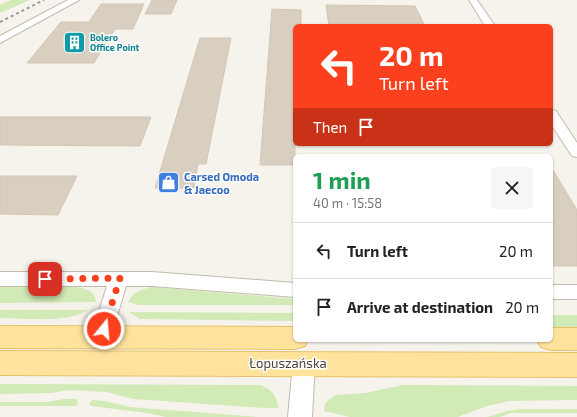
<!DOCTYPE html>
<html lang="en">
<head>
<meta charset="utf-8">
<style>
  :root { --surface:#fff; --page:#f6f6f6; --text:#222; --muted:#767676; --line:#e0e0e0 }
  body { margin:0; font-family:"Exo 2",sans-serif; background:var(--page); color:var(--text); height:100vh; display:flex; flex-direction:column; font-size:15px; white-space:nowrap }
  * { box-sizing:border-box; margin:0 }
  p { font-size:13px; color:var(--muted) }
  .icon { flex:none; width:22px; height:22px; fill:none; stroke:currentColor; stroke-width:2; stroke-linecap:round; stroke-linejoin:round }
  .map { position:relative; flex:1; overflow:hidden }
  .drawer { position:absolute; left:293px; top:154px; width:260px; height:188px; display:flex; flex-direction:column; background:var(--surface); border-radius:6px; box-shadow:0 1px 3px #0004 }
  .drawer>* { flex:none }
  .banner { position:absolute; left:293px; top:24px; width:260px; height:122px; border-radius:6px; box-shadow:0 1px 3px #0004; background:#fc3f1d; color:#fff; overflow:hidden }
  .pin { position:absolute; display:grid; place-items:center; width:34px; height:34px; color:#fff; margin:-17px; border-radius:8px; box-shadow:0 2px 6px #0006 }
  .me { position:absolute; width:44px; margin:-22px; rotate:17deg; stroke-linejoin:round; filter:drop-shadow(0 0 3px #0008) }
  .turn { display:flex; align-items:center; gap:14px; height:84px; padding:0 20px; font-size:18px }
  .turn .icon { width:52px; height:52px; stroke-width:2.5 }
  .turn b { display:block; font-size:28px; line-height:34px }
  .then { display:flex; align-items:center; height:38px; padding:0 20px; background:#0003; gap:8px; font-size:15px }
  .round { display:grid; place-items:center; flex:none; width:42px; height:42px; border-radius:6px; background:var(--page) }
  .overview { display:flex; align-items:center; justify-content:space-between; height:68px; padding:0 20px }
  h1 { font-size:24px; font-weight:700; line-height:30px; color:#1e9e55 }
  ul { padding:0; list-style:none }
  li { display:flex; align-items:center; gap:12px; height:56px; padding:0 20px; border-top:1px solid var(--line) }
  li div { flex:1 }
  li b { display:block; font-size:15px }
  li em { font-style:normal }
  .map>svg:first-child { display:block }
  .green { fill:#d2eab5 }
  .building { fill:#d8cfc1; stroke:#d3c7b4 }
  .lines { fill:none; stroke-linecap:round; stroke-linejoin:round }
  .minor-casing { stroke:#c2bbae; stroke-width:2 }
  .primary-casing { stroke:#e6c16a; stroke-width:2 }
  .minor { fill:#fff; fill-rule:evenodd }
  .primary { fill:#ffe39c; fill-rule:evenodd }
  .rail { stroke:#9a9a9a; stroke-width:2; stroke-dasharray:3 3; stroke-linecap:butt }
  .route { stroke:#fc3f1d; stroke-width:7; stroke-dasharray:0 12.6 }
  .labels { text-anchor:middle; dominant-baseline:central; stroke-width:3; stroke-linejoin:round; paint-order:stroke }
  .far-culture-label { font-size:9px; font-weight:bold; fill:#0d838f; stroke:#fff; text-anchor:start }
  .shop-label { font-size:11px; font-weight:bold; fill:#366cbe; stroke:#fff; text-anchor:start }
  .near-street-label { font-size:13px; fill:#4b4439; stroke:#fff }
</style>
</head>
<body>
<div class="map">
<svg width="577" height="417" viewBox="0 0 577 417">
  <rect width="100%" height="100%" fill="#f6f3ec"/>
  <!-- green -->
  <path class="green" d="M11,0H30L0,13V5Z
    M0,287C20,287 72,283 88,290C93,293 96,296 96,302L0,303Z
    M152,287L295,299V305H139L128,302C133,293 141,289 152,287Z
    M0,310H88C65,324 27,318 0,318Z
    M129,312L295,313V321L140,319Z
    M551,315H577V328H551Z
    M0,384L260,385C271,388 278,397 278,408H264L134,399L106,392L68,390L52,393L0,394Z
    M403,385L577,386V400L510,401L487,406L458,417H350L324,411L326,402L336,395L365,393Z
    M64,399H77L78,402L76,406H0V402H46Z
    M92,400L105,401L130,407L258,417H166L147,413L91,406L89,404Z
    M520,409H577V413H510L500,417H487L507,411Z"/>
  <!-- building -->
  <path class="building" d="M152,0H177L171,14H145Z
    M101,4H144L133,29H115L94,63H27L61,22H89Z
    M326,5L415,6L425,26H329Z
    M272,9L301,10V26H295V165H260Z
    M200,38H231L206,164H198L194,188H155Z
    M0,117H151L140,146L0,145Z
    M551,167L577,210V266H551Z
    M0,176H77L58,215L0,214Z"/>
  <g class="lines">
    <defs>
      <path id="minor" d="M68,0H79L0,43V36Z
        M469,0H477L495,26H485Z
        M551,110L556,111L577,143V157L572,156L551,124Z
        M0,272H152L295,283V297L152,286H126L111,337L108,343L101,345L94,343L91,337L107,286H0Z
        M551,285H577V299H551Z
        M304,354L312,357L315,363L312,417H288L293,363L296,357Z"/>
      <path id="primary" d="M0,326L295,327V340H308L305,346L295,349L0,348Z
        M551,328H577V350H551L541,347L537,340H551Z
        M0,351L577,353V377L0,375Z"/>
    </defs>
    <!-- minor casing -->
    <use href="#minor" class="minor-casing"/>
    <!-- primary casing -->
    <use href="#primary" class="primary-casing"/>
    <!-- minor -->
    <use href="#minor" class="minor"/>
    <!-- primary -->
    <use href="#primary" class="primary"/>
    <!-- rail -->
    <path class="rail" d="M0,22L44,0"/>
  </g>
  <g class="lines">
    <!-- route -->
    <path class="route" d="M45,279L120,278L104,329"/>
  </g>
  <!-- icons -->
  <defs>
    <symbol id="building-square" viewBox="-11 -11 22 22"><rect x="-9" y="-9" width="18" height="18" rx="4" fill="#0f9aa8" stroke="#fff"/><path d="M-4-6H4V6H1V3H-1V6H-4ZM-2.5-4.3h1.7v1.8h-1.7ZM.8-4.3h1.7v1.8H.8ZM-2.5-1h1.7V.8h-1.7ZM.8-1h1.7V.8H.8Z" fill="#fff"/></symbol>
    <symbol id="shop-square" viewBox="-11 -11 22 22"><rect x="-9" y="-9" width="18" height="18" rx="4" fill="#3f7fe0" stroke="#fff"/><path d="M-5-2.5h2.3a2.7 3.5 0 0 1 5.4 0H5L5.5 6h-11ZM-1.5-2.5h3a1.5 2.3 0 0 0-3 0Z" fill="#fff"/></symbol>
  </defs>
  <g fill-rule="evenodd">
    <use href="#building-square" x="62" y="30" width="25" height="25"/>
    <use href="#shop-square" x="156" y="170" width="25" height="25"/>
  </g>
  <g class="labels">
    <!-- far-culture labels -->
    <g class="far-culture-label">
      <text x="90" y="37">Bolero<tspan x="90" dy="10">Office Point</tspan></text>
    </g>
    <!-- shop labels -->
    <g class="shop-label">
      <text x="184" y="176">Carsed Omoda<tspan x="184" dy="13">&amp; Jaecoo</tspan></text>
    </g>
    <!-- near-street labels -->
    <g class="near-street-label">
      <text x="288" y="363">Łopuszańska</text>
    </g>
  </g>
</svg>
<div class="pin" style="left:45px;top:279px;background:#d93025"><svg class="icon" aria-label="arrive" viewBox="0 0 24 24"><path d="M6 21V4h12l-3 4 3 4H6"/></svg></div>
<svg class="me" style="left:104px;top:329px" viewBox="-20 -20 40 40"><circle r="17" fill="#fc3f1d" stroke="#fff" stroke-width="3"/><path d="M0-11L8 9 0 5-8 9z" fill="#fff"/></svg>
<div class="banner">
<div class="turn"><svg class="icon" aria-label="left" viewBox="0 0 24 24"><path d="M17 20v-9H6M10 6l-5 5 5 5"/></svg><div><b>20 m</b>Turn left</div></div>
<div class="then">Then<svg class="icon" aria-label="arrive" viewBox="0 0 24 24"><path d="M6 21V4h12l-3 4 3 4H6"/></svg></div>
</div>
<section class="drawer">
<div class="overview"><div><h1>1 min</h1><p>40 m · 15:58</p></div><a class="round"><svg class="icon" aria-label="close" viewBox="0 0 24 24"><path d="M6 6l12 12M18 6L6 18"/></svg></a></div>
<ul>
<li><svg class="icon" aria-label="left" viewBox="0 0 24 24"><path d="M17 20v-9H6M10 6l-5 5 5 5"/></svg><div><b>Turn left</b></div><em>20 m</em></li>
<li><svg class="icon" aria-label="arrive" viewBox="0 0 24 24"><path d="M6 21V4h12l-3 4 3 4H6"/></svg><div><b>Arrive at destination</b></div><em>20 m</em></li>
</ul>
</section>
</div>
</body>
</html>
